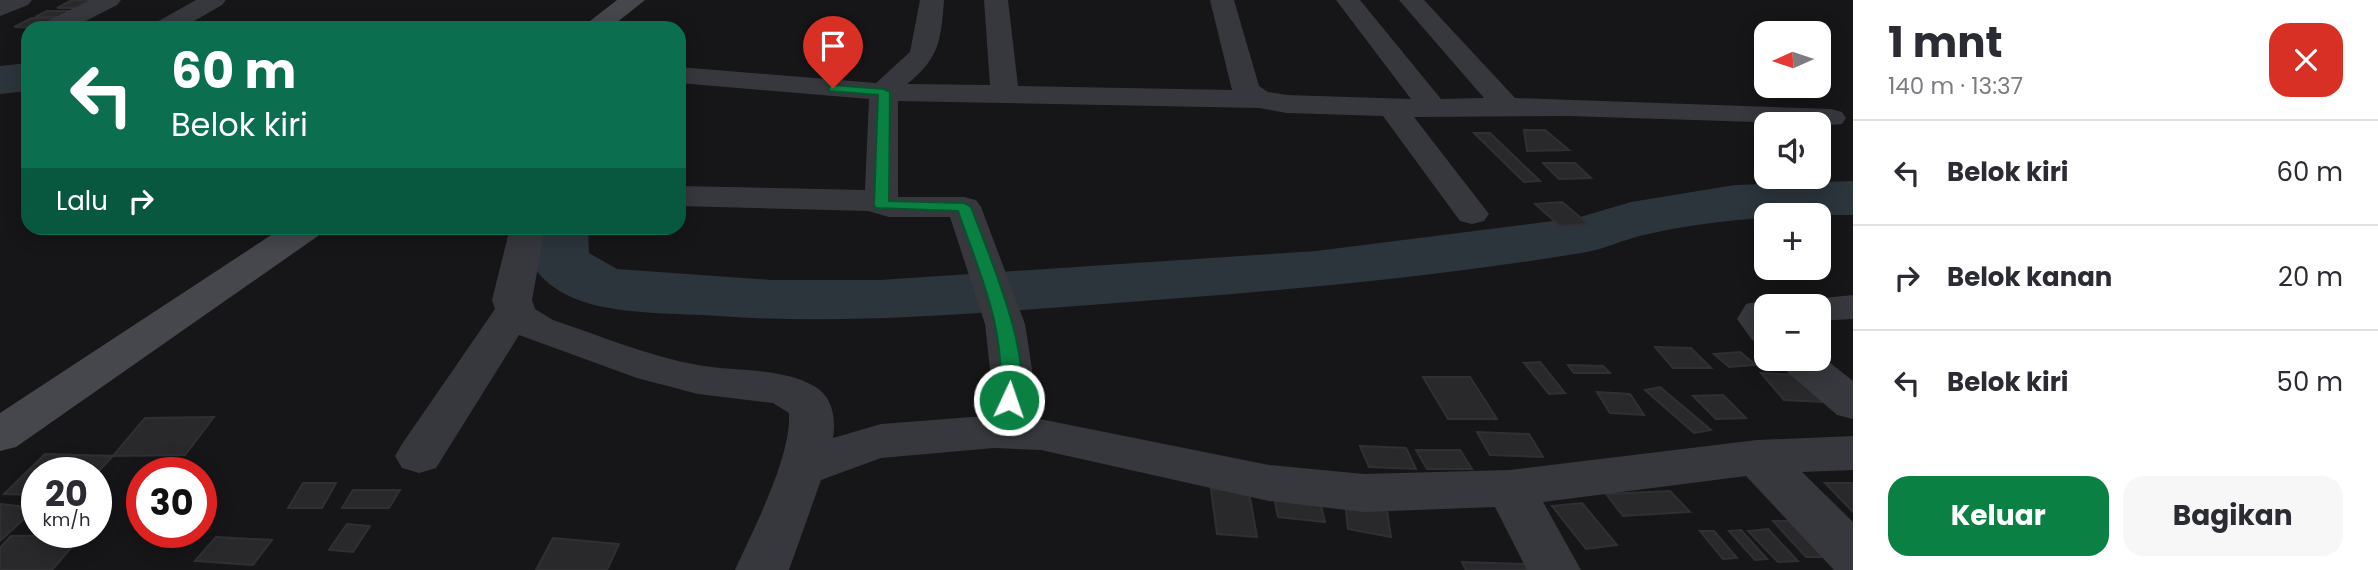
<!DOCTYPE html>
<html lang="id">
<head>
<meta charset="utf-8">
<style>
  :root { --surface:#fff; --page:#f7f7f7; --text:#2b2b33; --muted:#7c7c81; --line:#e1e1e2; --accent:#0b8043 }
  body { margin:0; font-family:Poppins,sans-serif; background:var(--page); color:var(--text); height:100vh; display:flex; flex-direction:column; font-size:26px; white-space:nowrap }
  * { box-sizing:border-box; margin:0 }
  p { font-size:23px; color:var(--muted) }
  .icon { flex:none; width:38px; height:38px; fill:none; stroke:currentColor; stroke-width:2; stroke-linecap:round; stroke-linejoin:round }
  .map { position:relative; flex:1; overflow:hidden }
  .sheet { display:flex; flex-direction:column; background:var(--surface); width:525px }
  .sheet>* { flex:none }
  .hud { position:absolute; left:21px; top:21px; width:665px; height:214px; border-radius:21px; box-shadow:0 4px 18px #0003; background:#0b6e4f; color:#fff; overflow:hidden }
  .needle { width:46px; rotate:267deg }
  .buttons { position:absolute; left:1754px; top:21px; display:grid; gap:14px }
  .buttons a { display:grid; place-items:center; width:77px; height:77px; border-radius:14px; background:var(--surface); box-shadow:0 4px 18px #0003; font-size:35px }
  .speed { position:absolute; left:21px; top:457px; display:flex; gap:14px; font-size:35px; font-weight:700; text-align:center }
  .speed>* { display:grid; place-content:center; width:91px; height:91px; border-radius:50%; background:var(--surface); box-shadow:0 4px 18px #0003; line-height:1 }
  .speed small { font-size:18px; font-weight:400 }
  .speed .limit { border:10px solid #d22; background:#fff; color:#111 }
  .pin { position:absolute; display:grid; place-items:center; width:60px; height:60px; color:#fff; margin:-72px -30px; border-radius:50% 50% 50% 0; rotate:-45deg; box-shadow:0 0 7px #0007 }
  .pin .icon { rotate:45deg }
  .me { position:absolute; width:77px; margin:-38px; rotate:3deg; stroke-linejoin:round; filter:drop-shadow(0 0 5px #0008) }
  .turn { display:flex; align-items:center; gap:24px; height:147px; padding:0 35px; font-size:32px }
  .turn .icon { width:91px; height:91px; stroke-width:2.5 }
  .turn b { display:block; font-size:49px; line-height:60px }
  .then { display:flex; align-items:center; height:66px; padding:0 35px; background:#0003; gap:14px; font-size:26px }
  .round { display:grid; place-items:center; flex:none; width:74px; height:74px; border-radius:21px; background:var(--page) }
  .head { display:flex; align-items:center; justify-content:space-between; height:119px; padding:0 35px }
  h1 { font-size:42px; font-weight:700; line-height:52px }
  .button { display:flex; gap:14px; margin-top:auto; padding:14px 35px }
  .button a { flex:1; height:80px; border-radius:21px; background:var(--accent); color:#fff; font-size:28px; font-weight:700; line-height:80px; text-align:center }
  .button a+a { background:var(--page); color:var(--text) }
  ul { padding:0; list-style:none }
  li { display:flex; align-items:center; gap:21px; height:105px; padding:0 35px; border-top:2px solid var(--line) }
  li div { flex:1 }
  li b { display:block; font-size:26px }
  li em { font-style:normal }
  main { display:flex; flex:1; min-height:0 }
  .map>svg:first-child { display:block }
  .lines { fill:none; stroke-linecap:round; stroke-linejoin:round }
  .river { fill:#2c353c; fill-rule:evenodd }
  .building { fill:#29292c; stroke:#303034; stroke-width:2 }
  .street { fill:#37383d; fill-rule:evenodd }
  .secondary { fill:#45474d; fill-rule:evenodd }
  .route { fill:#0b8043; stroke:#07532c; stroke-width:2 }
</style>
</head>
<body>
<main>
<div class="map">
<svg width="1853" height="570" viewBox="0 0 1853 570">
  <rect width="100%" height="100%" fill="#161618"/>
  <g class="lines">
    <!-- river -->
    <path class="river" d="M28,63V91L0,94V66Z
      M1853,181V215H1766V218C1725,220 1683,226 1644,235C1622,240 1603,250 1581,253C1418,280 1254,293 1090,305C966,314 843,325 719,316C677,313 624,315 584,302C550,291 519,265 528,228H588L589,253L617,269L771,280H880L1316,251L1577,218L1631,202L1735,185Z"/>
  </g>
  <!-- building -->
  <path class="building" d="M72,0H103L87,8H57Z
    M47,11H83L71,17H35Z
    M32,18H57L40,28L14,27Z
    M1524,130H1545L1569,150L1527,151Z
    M1474,133H1490L1540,181L1524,182Z
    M1543,163H1575L1591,178L1559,179Z
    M1562,202L1588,224L1560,226L1535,204Z
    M1655,347L1691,348L1711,368H1673Z
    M1740,352L1756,365L1729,367L1714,354Z
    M1540,362L1565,393L1549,394L1524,363Z
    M1568,365L1603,366L1610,373H1574Z
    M1761,373L1798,375L1823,402L1784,400Z
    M1423,377H1470L1497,419H1448Z
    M1660,387L1711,430L1694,433L1645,390Z
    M1597,392L1630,394L1644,415L1610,413Z
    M1723,395L1746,418L1716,419L1693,396Z
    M214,417L185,455L113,456L145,418Z
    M1477,432L1529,434L1543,457L1490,455Z
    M1360,446L1406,448L1416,469L1369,467Z
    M1416,450H1460L1472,469H1427Z
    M45,454L113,456L96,474L37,472V495L4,494Z
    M303,483H336L322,508H288Z
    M1825,483H1853V512Z
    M1211,489L1249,492L1257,537L1217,534Z
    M353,490H400L389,508H342Z
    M1670,491L1690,512L1623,516L1606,494Z
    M1273,492L1319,497L1325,522L1278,517Z
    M1345,502L1387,510L1391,537L1348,529Z
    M1582,503L1617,545L1586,549L1552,506Z
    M0,504L36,508L0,541Z
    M1773,521H1789L1823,557H1806Z
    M347,524L370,526L353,552L329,550Z
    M1768,529L1798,561L1778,562L1748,531Z
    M1741,530L1767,559L1755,560L1729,531Z
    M1700,531H1714L1737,558L1723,559Z
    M82,535L52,570H0V548L11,536Z
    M216,537L272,540L253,565L195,561Z
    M553,538L619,544L607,570H536Z
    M1462,562L1529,564L1532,570H1466Z"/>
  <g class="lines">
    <!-- street -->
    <path class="street" d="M0,0H32L28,5L0,16Z
      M90,0H121L117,5L72,28H40L44,23Z
      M196,0H226L222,5L182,28H151L155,23Z
      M920,0H944C941,39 940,58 907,84L990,85L984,0H1008L1018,86L1232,90L1210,0H1234L1259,86L1268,92L1287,95L1411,99L1336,0H1360L1441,99L1484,98L1399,0H1424L1515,98L1831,109L1842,112L1846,118L1842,124L1818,126V124L1568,116L1414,117L1489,214L1484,221L1472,224L1460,221L1383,116L1287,113L1259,108L898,101V197H964L976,200L981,207L1025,324L1032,369L1030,417L1269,465L1364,474L1510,470L1757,440L1853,436V470L1802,472L1853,522V570H1834L1746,476L1543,502L1581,570H1527L1495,507L1364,512L1269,501L1041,450L994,448L881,458L821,480L789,570H735C753,530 792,456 789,413L773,403L698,394L637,378L519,335L436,468L419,473L402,468L395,456L402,444L495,309L492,300L510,228H545L532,300L535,309L553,320C601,336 648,356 698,365C735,372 780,367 814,386C833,397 836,418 833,438L881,424L985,416L990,369L985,324L950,217H889L868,211L679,206V186L865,190L869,99L679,83V67L876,83L910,52Z
      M1853,295V319L1818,321V306H1800L1804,300Z
      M1766,300L1782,306H1766V344L1752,340L1737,319L1746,304Z
      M1818,353L1853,381V419L1837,415L1784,369L1778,359H1818Z"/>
    <!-- secondary -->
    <path class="secondary" d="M617,0H645L610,28H581Z
      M282,228H323L318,236L16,447L0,451V413Z"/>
  </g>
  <!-- route -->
  <path class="route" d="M833,85L884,89L890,92L889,201L964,203L971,207C986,248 1038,366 1016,404H1003L1000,400C1006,329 981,277 958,211L876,208L874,205L878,95L829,91V86Z"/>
</svg>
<div class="buttons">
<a><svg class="needle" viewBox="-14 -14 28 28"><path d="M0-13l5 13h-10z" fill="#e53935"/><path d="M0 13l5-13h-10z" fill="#7c7c81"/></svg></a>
<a><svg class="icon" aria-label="sound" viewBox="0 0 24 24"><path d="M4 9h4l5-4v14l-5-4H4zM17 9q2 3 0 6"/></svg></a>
<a>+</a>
<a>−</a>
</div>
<div class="speed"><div>20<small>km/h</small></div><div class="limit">30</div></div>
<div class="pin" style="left:833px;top:88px;background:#d93025"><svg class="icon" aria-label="arrive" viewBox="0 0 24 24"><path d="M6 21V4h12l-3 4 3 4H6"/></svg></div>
<svg class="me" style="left:1009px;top:400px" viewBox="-20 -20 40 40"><circle r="17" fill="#0b8043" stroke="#fff" stroke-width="3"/><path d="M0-11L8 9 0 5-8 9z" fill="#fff"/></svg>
<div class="hud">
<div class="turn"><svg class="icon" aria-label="left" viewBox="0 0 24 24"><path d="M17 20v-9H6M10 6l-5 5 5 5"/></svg><div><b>60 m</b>Belok kiri</div></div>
<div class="then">Lalu<svg class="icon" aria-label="right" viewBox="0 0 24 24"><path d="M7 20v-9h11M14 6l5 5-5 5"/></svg></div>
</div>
</div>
<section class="sheet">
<div class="head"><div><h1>1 mnt</h1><p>140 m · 13:37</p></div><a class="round" style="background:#d93025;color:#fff"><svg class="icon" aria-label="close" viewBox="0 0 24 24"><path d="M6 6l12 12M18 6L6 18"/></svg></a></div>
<ul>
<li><svg class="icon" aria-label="left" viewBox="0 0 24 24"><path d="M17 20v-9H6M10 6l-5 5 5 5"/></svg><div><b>Belok kiri</b></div><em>60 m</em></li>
<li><svg class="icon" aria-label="right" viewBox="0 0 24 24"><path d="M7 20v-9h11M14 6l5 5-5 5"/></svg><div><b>Belok kanan</b></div><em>20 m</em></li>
<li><svg class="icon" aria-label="left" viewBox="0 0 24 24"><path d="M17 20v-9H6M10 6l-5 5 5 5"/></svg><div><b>Belok kiri</b></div><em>50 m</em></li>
</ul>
<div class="button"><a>Keluar</a><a>Bagikan</a></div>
</section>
</main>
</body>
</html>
